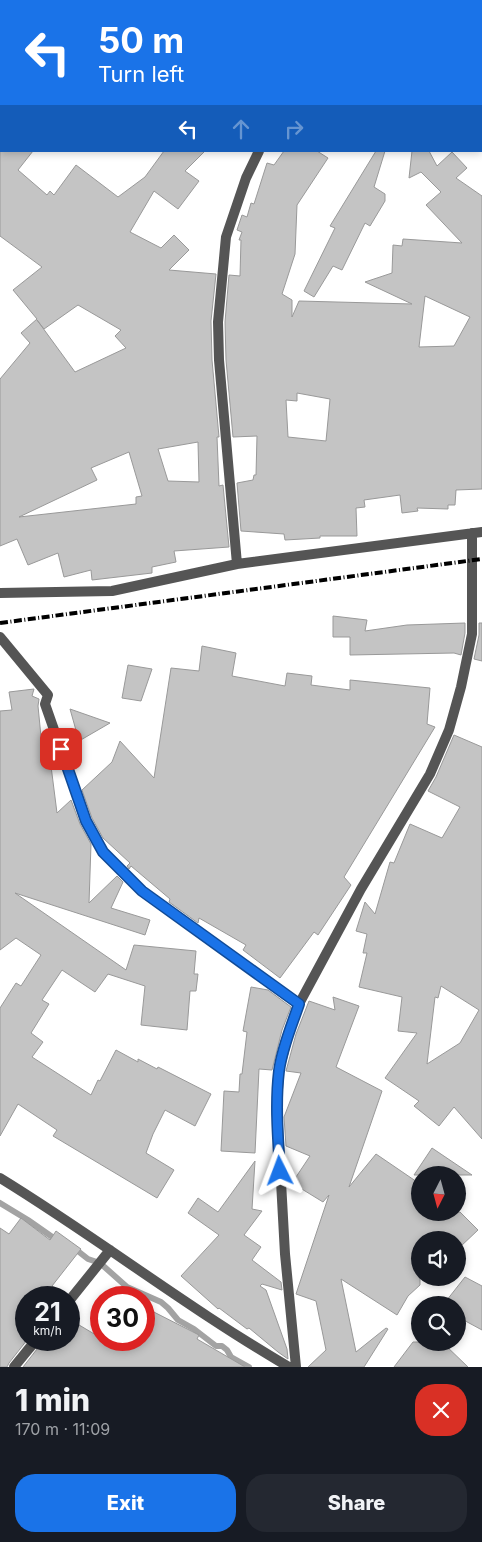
<!DOCTYPE html>
<html lang="en">
<head>
<meta charset="utf-8">
<style>
  :root { --surface:#171b24; --page:#242831; --text:#f1f3f6; --muted:#9ea1a6; --accent:#1a73e8 }
  body { margin:0; font-family:Inter,sans-serif; background:var(--page); color:var(--text); height:100vh; display:flex; flex-direction:column; font-size:19px; white-space:nowrap }
  * { box-sizing:border-box; margin:0 }
  p { font-size:16px; color:var(--muted) }
  .icon { flex:none; width:28px; height:28px; fill:none; stroke:currentColor; stroke-width:2; stroke-linecap:round; stroke-linejoin:round }
  .map { position:relative; height:1367px; overflow:hidden }
  .details { display:flex; flex-direction:column; background:var(--surface); flex:1 }
  .details>* { flex:none }
  .guide { position:absolute; left:0px; top:0px; width:482px; height:152px; box-shadow:0 2px 8px #0003; background:#1a73e8; color:#fff; overflow:hidden }
  .needle { width:32px; rotate:186deg }
  .buttons { position:absolute; left:411px; top:1166px; display:grid; gap:10px }
  .buttons a { display:grid; place-items:center; width:55px; height:55px; border-radius:50%; background:var(--surface); box-shadow:0 2px 8px #0003; font-size:25px }
  .speed { position:absolute; left:15px; top:1286px; display:flex; gap:10px; font-size:25px; font-weight:700; text-align:center }
  .speed>* { display:grid; place-content:center; width:65px; height:65px; border-radius:50%; background:var(--surface); box-shadow:0 2px 8px #0003; line-height:1 }
  .speed small { font-size:12px; font-weight:400 }
  .speed .limit { border:8px solid #d22; background:#fff; color:#111 }
  .pin { position:absolute; display:grid; place-items:center; width:42px; height:42px; color:#fff; margin:-21px; border-radius:10px; box-shadow:0 2px 8px #0006 }
  .me { position:absolute; width:55px; margin:-28px; rotate:357deg; stroke-linejoin:round; filter:drop-shadow(0 0 4px #0008) }
  .turn { display:flex; align-items:center; gap:18px; height:105px; padding:0 15px; font-size:22px }
  .turn .icon { width:65px; height:65px; stroke-width:2.5 }
  .turn b { display:block; font-size:35px; line-height:42px }
  .lanes { display:flex; align-items:center; height:48px; padding:0 15px; background:#0003; justify-content:center; gap:25px; direction:ltr }
  .lanes .off { opacity:.35 }
  .round { display:grid; place-items:center; flex:none; width:52px; height:52px; border-radius:20px; background:var(--page) }
  .summary { display:flex; align-items:center; justify-content:space-between; height:85px; padding:0 15px }
  h1 { font-size:30px; font-weight:800; line-height:38px }
  .action { display:flex; gap:10px; margin-top:auto; padding:10px 15px }
  .action a { flex:1; height:58px; border-radius:20px; background:var(--accent); color:#fff; font-size:20px; font-weight:800; line-height:58px; text-align:center }
  .action a+a { background:var(--page); color:var(--text) }
  .map>svg:first-child { display:block }
  .lines { fill:none; stroke-linecap:round; stroke-linejoin:round }
  .stream { stroke:#a3a3a3; stroke-width:6 }
  .building { fill:#c4c4c4; stroke:#999; fill-rule:evenodd }
  .street { stroke:#555; stroke-width:10 }
  .rail { stroke:#000; stroke-width:4; stroke-dasharray:8 2.5 1 2.5; stroke-linecap:butt }
  .route-casing { stroke:#114b97; stroke-width:12 }
  .route { stroke:#1a73e8; stroke-width:9 }
</style>
</head>
<body>
<div class="map">
<svg width="482" height="1367" viewBox="0 0 482 1367">
  <rect width="100%" height="100%" fill="#fff"/>
  <g class="lines">
    <!-- stream -->
    <path class="stream" d="M0,1203L28,1220L58,1241
      M74,1248L88,1259L100,1263L127,1287L161,1302L168,1308L178,1320L194,1329L216,1346H222L227,1350L231,1357L249,1367"/>
  </g>
  <!-- building -->
  <path class="building" d="M0,151H33L18,170L47,195L50,191L54,195L76,165L118,197L145,177L164,151H205L185,171L199,181L178,209L154,191L130,232L161,248L174,235L189,250L169,270L216,274L211,321L212,360L219,437H217L219,486L223,485L229,547L174,551L176,562L152,567V573L92,580L91,570L64,577L58,553L28,565L17,539L0,546V379L30,343L21,333L37,319L13,290L42,267L0,236ZM78,305L121,330L115,336L126,348L75,372L37,320L44,329ZM198,442L199,482L168,481L158,449ZM129,452L142,496L136,497V504L19,517L97,480L91,468Z
    M284,151H317L328,158L297,205L295,254L282,294L292,300V317L299,301L412,304L365,282L392,273L393,245L402,246L403,239L462,243L426,205L441,192L421,172L409,178L412,151H429L437,166L452,152L467,168L456,178L482,196V489L456,490L455,505H448V509L417,508L418,511L402,513L400,495L364,500L365,507L356,508L357,536H320V538L285,540L284,534L241,531L237,483L253,480L254,475H256L257,436L233,437L226,360L225,322L229,275L240,276L241,240H239L242,232L237,230L242,215L247,217L251,203L254,204L267,163L274,165ZM425,296L470,317L454,346L419,347ZM297,393L330,399L326,441L288,437L286,400L297,401Z
    M376,151H385L374,187L385,194V201L370,226L365,223L342,270L333,266L314,297L304,291L335,228L330,226Z
    M333,616L367,620L365,631L407,625L465,623V633L461,655L454,653L350,655V637H333Z
    M479,623H482V661L474,659L479,635Z
    M202,646L236,653L232,676L285,686L287,673L312,676L311,685L350,690V680L430,688L427,724L435,727L344,877L351,885L318,935L314,932L280,978L243,950L246,945L199,918L198,923L169,902L170,899L131,866L129,869L127,866L130,863L103,838L92,818L82,790L112,762L120,741L154,778L171,668L199,671Z
    M128,665L152,669L141,701L122,698Z
    M34,689L32,696L39,699L38,706L44,767L51,766L57,813L71,800L80,824L91,844L89,903L117,876L123,882L111,908L150,920L145,935L15,893L126,970L134,945L196,951L194,974H198L196,991H190L187,1030L141,1025L145,986L108,974L95,992L62,970L42,1000L49,1004L31,1033L43,1042L32,1057L91,1095L98,1080L100,1081L116,1050L138,1062V1059L157,1069L158,1067L211,1094L195,1126L165,1110L153,1134L146,1153L174,1170L157,1198L53,1136L57,1130L18,1104L0,1136V1008L16,983L21,986L41,955L16,938L0,950V711L12,710L9,692Z
    M70,709L110,723L79,741Z
    M454,735L482,747V1139L454,1107L439,1126L414,1106L419,1101L385,1078L417,1033L398,1031L402,997L359,987L367,953H363L367,934L356,931L365,902L375,914L390,862L394,863L410,824L442,838L460,807L428,791L436,777ZM441,986L479,1010L460,1043L427,1064L435,997L438,998Z
    M251,987L268,990L291,1007L282,1030L272,1070L259,1069L255,1153L221,1151L224,1091L239,1092L240,1074H242L247,1032L243,1031Z
    M333,997L359,1006L336,1067L382,1091L349,1187L376,1154L420,1184V1212H460L478,1230L460,1247L458,1244V1240H420V1285L408,1296L397,1315L341,1279L356,1352L386,1328L388,1329L364,1367H308L326,1350L316,1301L296,1294L329,1195L323,1202L292,1183L310,1156L286,1146L284,1117L301,1073L286,1071L296,1034L309,1001L335,1010Z
    M432,1148L472,1175H414Z
    M255,1161L252,1209L262,1211L244,1235L261,1247L252,1260L281,1282L282,1290L262,1284L260,1286L266,1290L287,1349L288,1359L278,1352L249,1328L247,1329L219,1308L218,1309L181,1276L219,1235L188,1213L198,1198L218,1212Z
    M21,1218L50,1240L56,1231L81,1249L52,1286L64,1296L63,1298H26L27,1340L9,1363L7,1367H0V1228L9,1234Z
    M465,1277L482,1286V1330L458,1317V1305H443Z
    M144,1307L199,1335L197,1339L245,1367H23L41,1344L43,1340H69V1319L101,1338V1340H144Z
    M413,1342H442L468,1367H394Z"/>
  <g class="lines">
    <!-- street -->
    <path class="street" d="M387,1L388,0
      M237,564L219,360L218,322L226,237L246,178L259,151
      M0,593L112,591L237,564L482,532
      M0,637L48,695L45,704L86,821L103,852L142,891L299,1004
      M0,1178C98,1238 189,1309 289,1367
      M69,1301L110,1250
      M14,1367L36,1340
      M296,1367L285,1254L277,1109L279,1070L289,1032L299,1004L361,889L430,774L449,730L461,687L472,634V533"/>
    <!-- rail -->
    <path class="rail" d="M0,623L482,559"/>
  </g>
  <g class="lines">
    <defs>
      <path id="route" d="M61,749L86,821L103,852L142,891L299,1004C292,1025 282,1048 279,1071C275,1104 278,1138 280,1171"/>
    </defs>
    <!-- route casing -->
    <use href="#route" class="route-casing"/>
    <!-- route -->
    <use href="#route" class="route"/>
  </g>
</svg>
<div class="buttons">
<a><svg class="needle" viewBox="-14 -14 28 28"><path d="M0-13l5 13h-10z" fill="#e53935"/><path d="M0 13l5-13h-10z" fill="#9ea1a6"/></svg></a>
<a><svg class="icon" aria-label="sound" viewBox="0 0 24 24"><path d="M4 9h4l5-4v14l-5-4H4zM17 9q2 3 0 6"/></svg></a>
<a><svg class="icon" aria-label="search" viewBox="0 0 24 24"><circle cx="10" cy="10" r="6"/><path d="M15 15l6 6"/></svg></a>
</div>
<div class="speed"><div>21<small>km/h</small></div><div class="limit">30</div></div>
<div class="pin" style="left:61px;top:749px;background:#d93025"><svg class="icon" aria-label="arrive" viewBox="0 0 24 24"><path d="M6 21V4h12l-3 4 3 4H6"/></svg></div>
<svg class="me" style="left:280px;top:1171px" viewBox="-20 -20 40 40"><path d="M0-17L14 15 0 8-14 15z" fill="#1a73e8" stroke="#fff" stroke-width="4"/></svg>
<div class="guide">
<div class="turn"><svg class="icon" aria-label="left" viewBox="0 0 24 24"><path d="M17 20v-9H6M10 6l-5 5 5 5"/></svg><div><b>50 m</b>Turn left</div></div>
<div class="lanes"><svg class="icon" aria-label="left" viewBox="0 0 24 24"><path d="M17 20v-9H6M10 6l-5 5 5 5"/></svg><svg class="icon off" aria-label="ahead" viewBox="0 0 24 24"><path d="M12 20V5M6 11l6-6 6 6"/></svg><svg class="icon off" aria-label="right" viewBox="0 0 24 24"><path d="M7 20v-9h11M14 6l5 5-5 5"/></svg></div>
</div>
</div>
<section class="details">
<div class="summary"><div><h1>1 min</h1><p>170 m · 11:09</p></div><a class="round" style="background:#d93025;color:#fff"><svg class="icon" aria-label="close" viewBox="0 0 24 24"><path d="M6 6l12 12M18 6L6 18"/></svg></a></div>
<div class="action"><a>Exit</a><a>Share</a></div>
</section>
</body>
</html>
